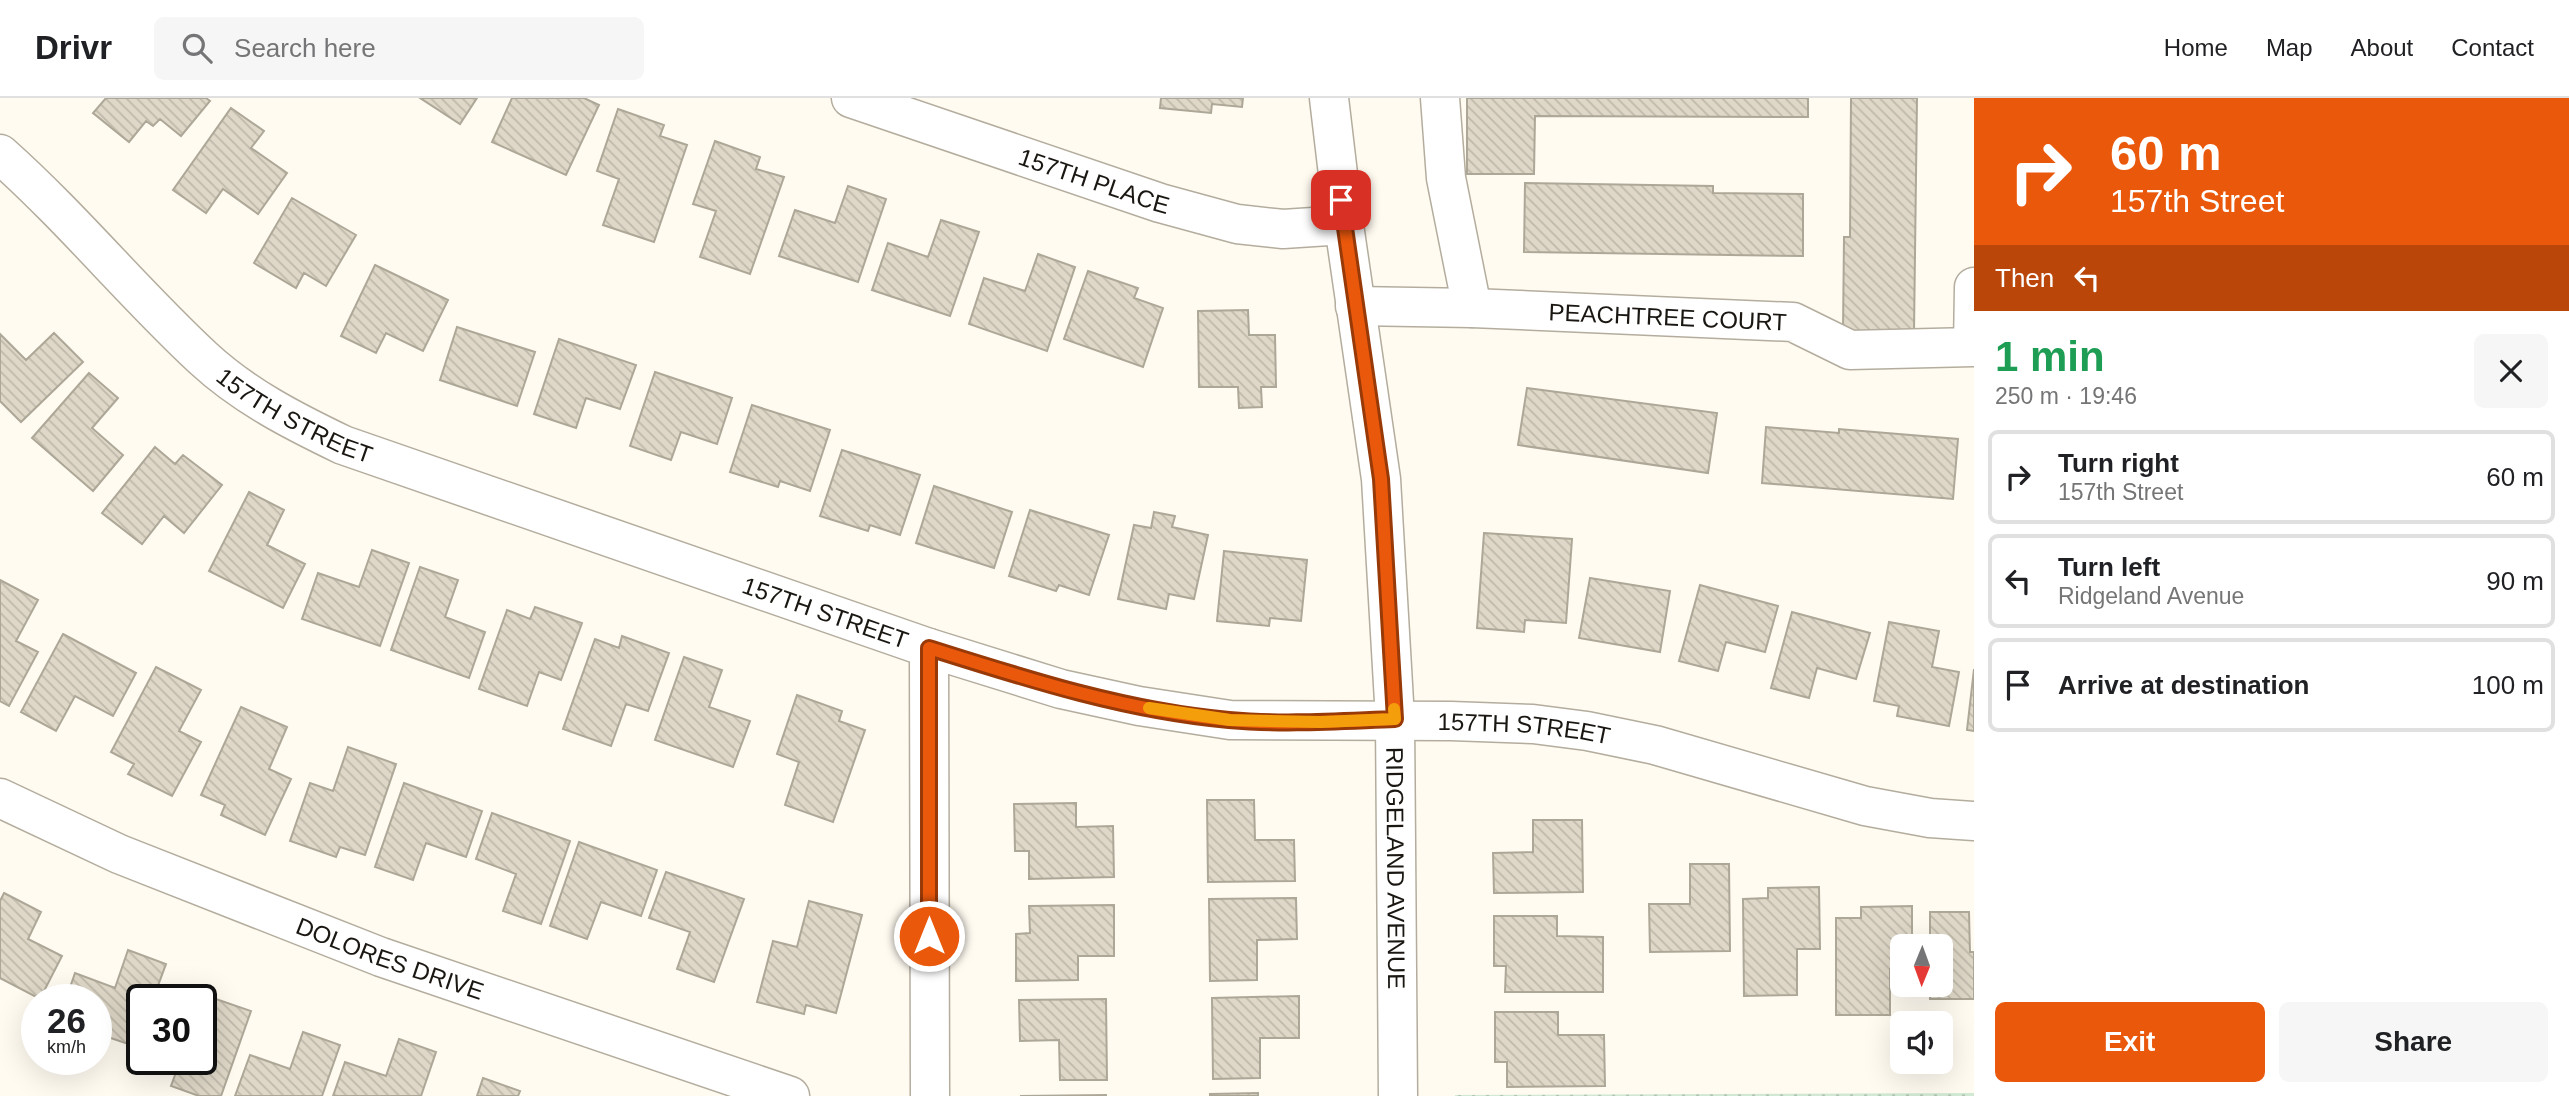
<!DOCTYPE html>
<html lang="en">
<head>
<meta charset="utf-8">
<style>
  :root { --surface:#fff; --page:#f6f6f6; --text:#202124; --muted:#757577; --line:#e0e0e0; --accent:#ea580c }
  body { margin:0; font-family:Helvetica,sans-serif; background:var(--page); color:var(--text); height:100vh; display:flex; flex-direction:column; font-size:26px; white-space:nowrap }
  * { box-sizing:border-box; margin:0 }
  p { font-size:23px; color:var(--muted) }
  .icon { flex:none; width:38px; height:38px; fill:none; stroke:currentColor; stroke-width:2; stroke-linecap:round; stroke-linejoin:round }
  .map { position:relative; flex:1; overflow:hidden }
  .details { display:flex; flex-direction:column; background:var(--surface); width:595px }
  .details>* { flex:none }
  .guide { background:#ea580c; color:#fff; overflow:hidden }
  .needle { width:46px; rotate:181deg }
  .buttons { position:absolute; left:1890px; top:836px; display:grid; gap:14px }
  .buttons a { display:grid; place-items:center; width:63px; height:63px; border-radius:10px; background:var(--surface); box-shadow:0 7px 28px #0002; font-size:35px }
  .speed { position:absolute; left:21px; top:886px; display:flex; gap:14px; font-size:35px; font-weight:700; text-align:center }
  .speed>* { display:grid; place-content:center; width:91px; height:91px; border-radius:50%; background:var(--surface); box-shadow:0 7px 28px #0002; line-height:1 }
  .speed small { font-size:18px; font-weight:400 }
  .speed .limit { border:4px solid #111; border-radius:10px; background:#fff; color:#111 }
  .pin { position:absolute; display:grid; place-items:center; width:60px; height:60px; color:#fff; margin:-30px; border-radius:14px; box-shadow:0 4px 10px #0006 }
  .me { position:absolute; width:77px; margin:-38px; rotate:0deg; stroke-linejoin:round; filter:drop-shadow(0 0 5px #0008) }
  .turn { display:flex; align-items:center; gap:24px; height:147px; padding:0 21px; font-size:32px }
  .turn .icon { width:91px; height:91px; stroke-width:2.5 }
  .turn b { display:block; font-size:49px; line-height:60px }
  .then { display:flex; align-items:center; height:66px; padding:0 21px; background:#0003; gap:14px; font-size:26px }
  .round { display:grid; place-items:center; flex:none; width:74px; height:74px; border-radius:10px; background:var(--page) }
  .headline { display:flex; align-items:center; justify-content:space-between; height:119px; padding:0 21px }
  h1 { font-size:42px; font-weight:600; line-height:52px; color:#1e9e55 }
  .action { display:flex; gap:14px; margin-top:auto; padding:14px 21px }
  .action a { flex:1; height:80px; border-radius:10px; background:var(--accent); color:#fff; font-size:28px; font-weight:600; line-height:80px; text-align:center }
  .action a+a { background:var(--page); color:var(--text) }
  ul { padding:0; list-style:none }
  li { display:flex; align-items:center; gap:21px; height:94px; margin:0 14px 10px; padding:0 7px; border:4px solid var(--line); border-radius:10px }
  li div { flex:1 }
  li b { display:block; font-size:26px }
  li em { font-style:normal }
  header { display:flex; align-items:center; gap:42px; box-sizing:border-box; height:98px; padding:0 35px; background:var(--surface); border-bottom:2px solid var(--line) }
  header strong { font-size:33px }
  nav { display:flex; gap:38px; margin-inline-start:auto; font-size:24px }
  .search { width:490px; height:63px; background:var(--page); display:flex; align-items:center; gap:18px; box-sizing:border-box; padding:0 24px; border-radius:10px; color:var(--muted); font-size:26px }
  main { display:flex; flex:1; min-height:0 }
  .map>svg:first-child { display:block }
  .park { fill:url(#park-dots) }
  .building { fill:url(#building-back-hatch); stroke:#ada797; stroke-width:2 }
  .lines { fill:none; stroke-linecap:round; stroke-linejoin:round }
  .minor-casing { stroke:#b4ad9e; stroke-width:41 }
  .minor { stroke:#fff; stroke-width:38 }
  .route-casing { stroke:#983908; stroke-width:18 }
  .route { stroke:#ea580c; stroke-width:12 }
  .slow { stroke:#f59e0b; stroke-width:12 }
  .labels { text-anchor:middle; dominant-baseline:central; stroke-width:6; stroke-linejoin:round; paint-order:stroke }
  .street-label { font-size:24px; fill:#1a1712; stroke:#fffbf1 }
</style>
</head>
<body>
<header>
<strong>Drivr</strong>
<div class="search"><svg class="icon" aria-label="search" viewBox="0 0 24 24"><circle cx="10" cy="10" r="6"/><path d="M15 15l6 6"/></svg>Search here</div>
<nav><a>Home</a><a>Map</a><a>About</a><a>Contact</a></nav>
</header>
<main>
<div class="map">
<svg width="1974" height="998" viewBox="0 0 1974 998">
  <defs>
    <pattern id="park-dots" width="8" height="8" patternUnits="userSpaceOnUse" patternTransform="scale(1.75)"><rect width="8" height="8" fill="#d1e9d3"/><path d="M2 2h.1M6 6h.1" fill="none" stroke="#b3c7b4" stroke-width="1.8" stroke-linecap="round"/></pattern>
    <pattern id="building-back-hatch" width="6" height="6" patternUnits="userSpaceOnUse" patternTransform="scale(1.75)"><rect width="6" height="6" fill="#dfd8c8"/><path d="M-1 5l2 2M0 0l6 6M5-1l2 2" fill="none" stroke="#bfb9ab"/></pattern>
  </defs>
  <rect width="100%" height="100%" fill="#fffbf1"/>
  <!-- park -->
  <path class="park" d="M1974,995V998H1455V997Z"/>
  <!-- building -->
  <path class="building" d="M106,0H206L210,3L181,38L160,21L153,28L146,23L129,44L93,15Z
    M420,0H477L460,26Z
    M512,0H584L599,7L566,77L492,44Z
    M1161,0H1243L1242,9L1212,6L1211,15L1160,10Z
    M1467,0H1808V19L1535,18L1534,76H1467Z
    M1851,0H1917L1914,234L1843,233L1844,139H1850Z
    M231,10L264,33L251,50L287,75L258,116L223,91L206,115L173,92Z
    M618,11L664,27L660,38L687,47L654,144L603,127L619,81L597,73Z
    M715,43L760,59L756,71L784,79L750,176L700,159L716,113L693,106Z
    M1525,85L1713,88V95L1803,96V158L1524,154Z
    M848,88L886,101L858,184L779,158L795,112L835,125Z
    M292,100L356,137L326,188L304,175L296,190L254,165Z
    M941,122L979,134L950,218L872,192L888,145L928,159Z
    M1038,156L1075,169L1047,253L969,226L984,180L1025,193Z
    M375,167L448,202L423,253L386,235L376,255L341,238Z
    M1088,173L1138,190L1134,200L1163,210L1143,269L1064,241Z
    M1248,212L1249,237H1275L1276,289H1261L1262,309L1239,310L1238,289H1199L1198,213Z
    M457,229L535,254L517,308L440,282Z
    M54,235L83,264L21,324L0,303V236L26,262Z
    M559,241L636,267L620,311L586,300L576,330L534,316Z
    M655,274L732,300L717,346L681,334L671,362L630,348Z
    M89,275L118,300L92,330L123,357L93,393L32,340Z
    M1527,290L1717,315L1708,375L1518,347Z
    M752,307L830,332L810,393L780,383L778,389L730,374Z
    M1766,329L1839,335V331L1958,341L1953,401L1762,385Z
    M155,349L175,366L183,357L222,387L184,435L164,418L142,446L102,415Z
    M842,352L920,377L900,437L870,427L868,433L820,418Z
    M934,388L1012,414L994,470L916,445Z
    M249,394L284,412L267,447L305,466L283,510L209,473Z
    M1030,412L1109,437L1089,497L1059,487L1056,493L1009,478Z
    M1154,414L1175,418L1172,429L1208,437L1194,501L1169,496L1166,511L1118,501L1134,427L1151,430Z
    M1484,435L1572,441L1566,525L1525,522L1524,534L1477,530Z
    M372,452L409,465L380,548L302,521L318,475L359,489Z
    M1224,453L1307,462L1301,523L1270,520L1269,528L1217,523Z
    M420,469L458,482L445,519L485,534L469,580L391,552Z
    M1590,480L1670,493L1660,554L1579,540Z
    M0,482L38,502L16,543L38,554L9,608L0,603Z
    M1700,487L1778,508L1765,554L1726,544L1718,573L1679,563Z
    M535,509L582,525L561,582L539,574L527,608L479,591L507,512L530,521Z
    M1792,514L1870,535L1856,581L1817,570L1809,600L1771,590Z
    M1889,524L1939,533L1932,569L1959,574L1949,628L1897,618L1899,608L1874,603Z
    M63,536L136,575L113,618L75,598L56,633L21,614Z
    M622,538L669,555L648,613L626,606L611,648L563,631L595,541L619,550Z
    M684,559L722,572L709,609L750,623L733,669L655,642Z
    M156,569L201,592L179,633L201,644L172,698L128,676L134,666L111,654Z
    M1974,571V633L1967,632Z
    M797,597L842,613L839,623L865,632L833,724L785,707L799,664L777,656Z
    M241,609L287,629L269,671L291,681L265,737L221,717L225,707L201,697Z
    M348,649L396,666L365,757L340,749L336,759L290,743L310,685L333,693Z
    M404,685L482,713L466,759L426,745L413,782L375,769Z
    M1207,702H1254L1255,742H1294L1295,783L1208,784Z
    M1076,705V729L1113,728L1114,779L1029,781V753H1015L1014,706Z
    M492,715L570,743L541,826L503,813L516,776L476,761Z
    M1533,722H1582L1583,794L1494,795L1493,755L1533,754Z
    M579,744L657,772L641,818L601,804L587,841L550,828Z
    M1690,766H1729L1730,853L1650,854L1649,806H1690Z
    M666,774L744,801L714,884L677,871L690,834L649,820Z
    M1819,789L1820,851H1797V897L1744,898L1743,801L1768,800V790Z
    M4,795L41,814L28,841L62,858L40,901L0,880V803Z
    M1296,800L1297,841L1257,842V882L1210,883L1209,801Z
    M809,803L862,817L836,915L806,907L804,916L757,904L773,843L797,849Z
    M1114,807V858H1078V882L1016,883V836L1030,835L1029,808Z
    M1912,808V849H1902V871H1890V917H1836V820H1861V809Z
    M1930,814H1969L1970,854H1974V901H1930V887H1941V849H1930Z
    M1494,818H1557V838L1603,839V894H1505L1506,868H1494Z
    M128,852L166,866L153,901H142V935L137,949L96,935V901H66L75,875L115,890Z
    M181,889L251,913L221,998H199L171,988L181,961H201V901H177Z
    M1299,898V940H1260V980L1213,981L1212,900Z
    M1106,901L1107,982H1060L1059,942L1020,943L1019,902Z
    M1495,914H1558V937H1604L1605,988L1507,989V964H1495Z
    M303,934L340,947L322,998H235L250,957L290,971Z
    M399,941L436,954L421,998H333L345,964L386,978Z
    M483,980L520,993L518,998H477Z
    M1258,995V998H1210V996Z
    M1106,997V998H1020Z"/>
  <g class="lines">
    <defs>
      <g id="minor">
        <path id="s1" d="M851,0L1160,105L1237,126L1283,131L1344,127"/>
        <path id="s2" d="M1329,0L1344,127L1381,381L1395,621L1398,998"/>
        <path d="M1440,0L1446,80L1472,210"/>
        <path id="s3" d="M0,56C72,120 133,195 203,260C244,298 293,323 343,347L929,550L1061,591L1139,608L1230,622L1451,623L1533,626L1587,633L1655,647L1865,708L1930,720L1974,723"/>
        <path id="s4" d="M1355,208L1472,210L1793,224L1850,252L1973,249L1974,189"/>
        <path d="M929,550L930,998"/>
        <path id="s5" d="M0,700L119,756L381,859L790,998"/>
      </g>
    </defs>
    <!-- minor casing -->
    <use href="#minor" class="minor-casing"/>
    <!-- minor -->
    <use href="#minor" class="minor"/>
  </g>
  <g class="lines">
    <defs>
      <path id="route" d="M929,838V550C1027,581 1126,613 1229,622C1284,627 1340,623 1395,621L1381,381L1341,102"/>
    </defs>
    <!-- route casing -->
    <use href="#route" class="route-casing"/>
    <!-- route -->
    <use href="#route" class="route"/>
    <!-- slow -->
    <path class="slow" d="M1149,610L1230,622L1321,624L1395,621L1394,611"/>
  </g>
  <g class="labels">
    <!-- street labels -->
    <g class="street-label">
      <text stroke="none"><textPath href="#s1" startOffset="257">157TH PLACE</textPath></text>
      <text stroke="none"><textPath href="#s4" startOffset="313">PEACHTREE COURT</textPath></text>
      <text stroke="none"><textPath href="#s3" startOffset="397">157TH STREET</textPath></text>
      <text stroke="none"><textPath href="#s3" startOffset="964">157TH STREET</textPath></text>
      <text stroke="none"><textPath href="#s3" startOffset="1678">157TH STREET</textPath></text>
      <text stroke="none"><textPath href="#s2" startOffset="774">RIDGELAND AVENUE</textPath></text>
      <text stroke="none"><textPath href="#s5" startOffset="422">DOLORES DRIVE</textPath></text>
    </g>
  </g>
</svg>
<div class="buttons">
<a><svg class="needle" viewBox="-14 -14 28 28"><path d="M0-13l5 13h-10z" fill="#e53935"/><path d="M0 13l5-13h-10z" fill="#757577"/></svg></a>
<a><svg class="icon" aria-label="sound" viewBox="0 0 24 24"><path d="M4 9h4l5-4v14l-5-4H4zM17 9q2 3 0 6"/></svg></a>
</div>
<div class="speed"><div>26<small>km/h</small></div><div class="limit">30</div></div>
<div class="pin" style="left:1341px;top:102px;background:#d93025"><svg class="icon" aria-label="arrive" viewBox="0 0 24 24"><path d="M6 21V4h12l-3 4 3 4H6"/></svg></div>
<svg class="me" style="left:929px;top:838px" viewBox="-20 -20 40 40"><circle r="17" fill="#ea580c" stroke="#fff" stroke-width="3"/><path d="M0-11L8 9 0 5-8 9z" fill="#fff"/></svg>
</div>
<section class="details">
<div class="guide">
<div class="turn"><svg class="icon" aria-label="right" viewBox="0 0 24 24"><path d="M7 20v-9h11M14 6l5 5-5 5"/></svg><div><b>60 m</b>157th Street</div></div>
<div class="then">Then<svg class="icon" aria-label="left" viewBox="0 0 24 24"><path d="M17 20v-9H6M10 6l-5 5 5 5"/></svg></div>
</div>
<div class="headline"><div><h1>1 min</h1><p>250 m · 19:46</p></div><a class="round"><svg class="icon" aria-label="close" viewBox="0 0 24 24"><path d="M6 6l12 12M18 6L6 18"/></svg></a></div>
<ul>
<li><svg class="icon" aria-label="right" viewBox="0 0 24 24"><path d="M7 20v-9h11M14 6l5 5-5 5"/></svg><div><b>Turn right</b><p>157th Street</p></div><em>60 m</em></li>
<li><svg class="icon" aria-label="left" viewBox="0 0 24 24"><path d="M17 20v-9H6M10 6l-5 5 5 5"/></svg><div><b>Turn left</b><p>Ridgeland Avenue</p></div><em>90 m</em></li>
<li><svg class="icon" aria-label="arrive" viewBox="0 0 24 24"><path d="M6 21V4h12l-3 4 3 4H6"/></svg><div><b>Arrive at destination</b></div><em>100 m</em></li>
</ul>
<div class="action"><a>Exit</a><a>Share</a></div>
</section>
</main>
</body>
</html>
